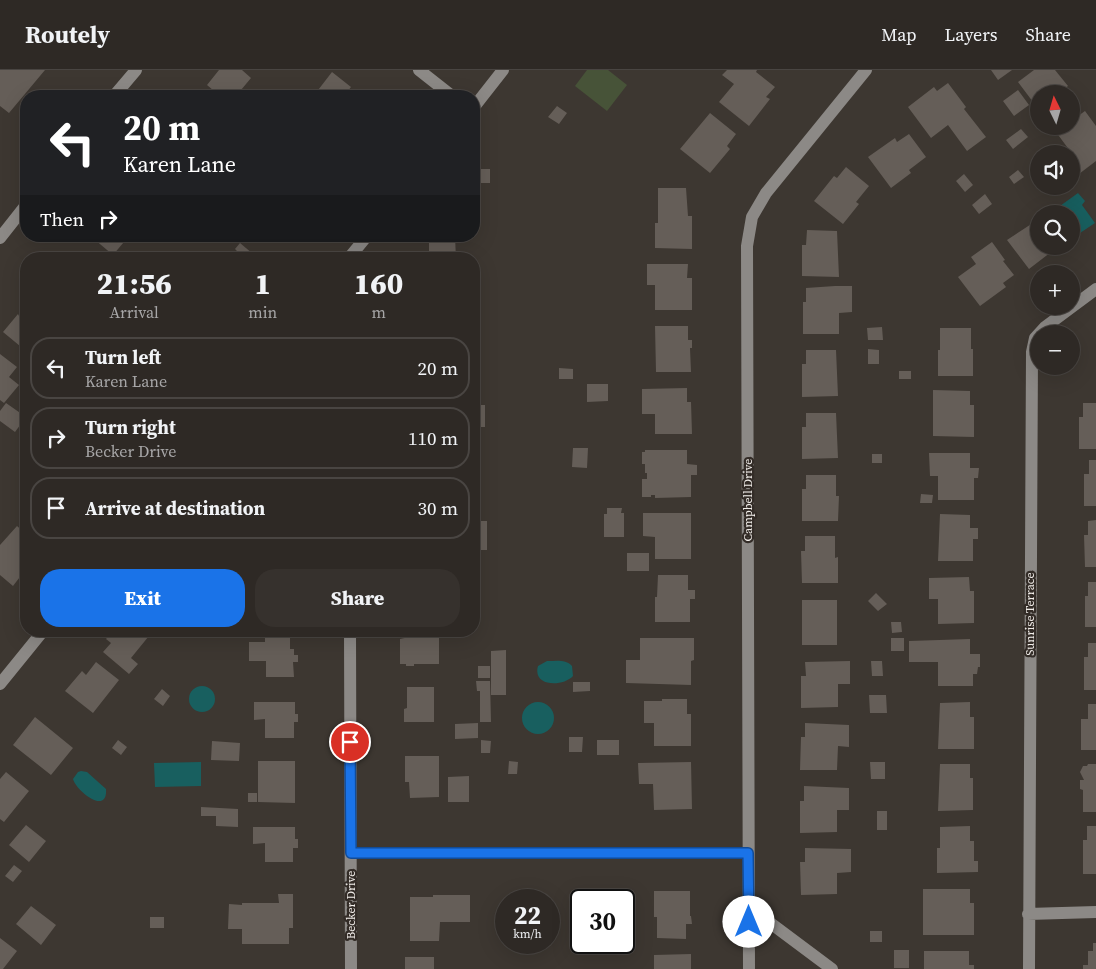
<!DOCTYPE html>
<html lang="en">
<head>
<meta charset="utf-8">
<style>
  :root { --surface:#2e2925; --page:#36312d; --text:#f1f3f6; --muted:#a7a6a7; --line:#494542; --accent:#1a73e8 }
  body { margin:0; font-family:"Source Serif 4",serif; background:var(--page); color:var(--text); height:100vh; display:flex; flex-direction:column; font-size:19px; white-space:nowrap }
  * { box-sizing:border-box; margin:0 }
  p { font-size:16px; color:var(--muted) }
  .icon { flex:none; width:28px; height:28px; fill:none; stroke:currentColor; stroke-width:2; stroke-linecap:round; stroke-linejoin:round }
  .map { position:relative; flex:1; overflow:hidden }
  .panel { position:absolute; left:20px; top:182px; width:460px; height:385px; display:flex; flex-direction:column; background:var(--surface); border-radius:20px; box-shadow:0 5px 20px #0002,0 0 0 1px var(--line) }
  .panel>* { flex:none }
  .guide { position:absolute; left:20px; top:20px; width:460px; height:152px; border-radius:20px; box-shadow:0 5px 20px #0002,0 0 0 1px var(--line); background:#202124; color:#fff; overflow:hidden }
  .needle { width:32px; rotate:355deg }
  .fabs { position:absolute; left:1030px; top:15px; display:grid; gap:10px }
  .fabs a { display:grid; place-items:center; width:50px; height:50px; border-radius:50%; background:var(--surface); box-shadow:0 5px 20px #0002,0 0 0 1px var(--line); font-size:25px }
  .speed { position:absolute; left:495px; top:819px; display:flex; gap:10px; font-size:25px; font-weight:700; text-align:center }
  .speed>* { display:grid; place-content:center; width:65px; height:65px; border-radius:50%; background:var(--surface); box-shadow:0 5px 20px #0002,0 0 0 1px var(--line); line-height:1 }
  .speed small { font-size:12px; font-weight:400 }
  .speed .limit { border:2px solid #111; border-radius:8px; background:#fff; color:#111 }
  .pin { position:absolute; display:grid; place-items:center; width:42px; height:42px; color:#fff; margin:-21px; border:2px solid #fff; border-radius:50%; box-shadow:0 1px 5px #0007 }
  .me { position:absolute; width:55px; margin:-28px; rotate:0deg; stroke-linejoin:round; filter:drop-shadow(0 0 4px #0008) }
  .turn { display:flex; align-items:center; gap:18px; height:105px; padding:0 20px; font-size:22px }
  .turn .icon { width:65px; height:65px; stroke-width:2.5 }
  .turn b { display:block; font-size:35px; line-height:42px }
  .then { display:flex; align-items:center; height:48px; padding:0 20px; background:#0003; gap:10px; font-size:19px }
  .eta { display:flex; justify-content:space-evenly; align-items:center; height:85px; text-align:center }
  .eta b { font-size:30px; font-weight:800; line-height:35px }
  .action { display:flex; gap:10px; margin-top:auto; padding:10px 20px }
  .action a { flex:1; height:58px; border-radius:20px; background:var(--accent); color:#fff; font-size:20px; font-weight:800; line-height:58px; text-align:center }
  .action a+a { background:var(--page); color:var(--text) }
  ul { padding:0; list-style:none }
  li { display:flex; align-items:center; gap:15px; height:62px; margin:0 10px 8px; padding:0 10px; border:2px solid var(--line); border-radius:20px }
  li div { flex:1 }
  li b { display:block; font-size:19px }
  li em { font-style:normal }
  header { display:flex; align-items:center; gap:30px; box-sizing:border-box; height:70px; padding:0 25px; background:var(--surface); border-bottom:1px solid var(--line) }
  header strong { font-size:24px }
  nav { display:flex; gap:28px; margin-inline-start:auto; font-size:18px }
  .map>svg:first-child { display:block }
  .green { fill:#475338 }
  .water { fill:#185f5f }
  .building { fill:#655e58 }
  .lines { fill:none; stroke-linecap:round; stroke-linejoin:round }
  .minor { stroke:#8c8986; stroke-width:12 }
  .route-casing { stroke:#114b97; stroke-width:12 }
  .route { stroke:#1a73e8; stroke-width:9 }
  .labels { text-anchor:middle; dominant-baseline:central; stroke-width:4.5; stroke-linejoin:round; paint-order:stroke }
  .street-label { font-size:12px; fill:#f2eeea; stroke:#332c27 }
</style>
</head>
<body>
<header>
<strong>Routely</strong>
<nav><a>Map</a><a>Layers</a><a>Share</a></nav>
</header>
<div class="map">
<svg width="1096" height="899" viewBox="0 0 1096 899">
  <rect width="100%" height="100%" fill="#3d3731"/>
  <!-- green -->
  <path class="green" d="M587,0H608L627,15L607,41L575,16Z"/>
  <!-- water -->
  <path class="water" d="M1078,123L1085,131L1082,135L1095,153L1080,163L1071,151V144H1066L1060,136Z
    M547,591C556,591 566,589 572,596L573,606C563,617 532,617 538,596Z
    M189 629a13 13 0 1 1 26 0a13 13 0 1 1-26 0Z
    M522 648a16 16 0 1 1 32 0a16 16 0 1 1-32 0Z
    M201,692V716L155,717L154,693Z
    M81,701L87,702L106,719C108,746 76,721 73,709L78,702Z"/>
  <!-- building -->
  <path class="building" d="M0,0H45L9,43L0,36Z
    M219,0H242L251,8L236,26H220L207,15Z
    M727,0H757L756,2L775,17L766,27L770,29L749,56L719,32L734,14L722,5Z
    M991,0H1012L998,10Z
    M1034,0H1055L1068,16L1064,19L1067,24H1039V36L1035,30L1033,32L1018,12Z
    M332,2L351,17L344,26H317L315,24Z
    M948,13L966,37L964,39L986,67L967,81L948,55L931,68L908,37L934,17L937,21Z
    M1018,20L1029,35L1014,46L1003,31Z
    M557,36L567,43L559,54L548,47Z
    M1085,41L1096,56V91L1075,107L1071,102V84H1066L1070,81L1056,62L1065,56H1071V51Z
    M710,43L736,64L727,76L730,79L710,103L680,79Z
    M1021,59L1028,67L1013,79L1006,70Z
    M909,64L926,87L909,100L911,103L891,118L868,87L895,68L897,72Z
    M846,97L869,116L856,132L859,134L843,154L814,131L834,106L837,108Z
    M476,99H490V113H476Z
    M1018,100L1024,107L1014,114L1009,107Z
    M964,104L973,115L965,122L956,111Z
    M658,118H686L688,146H692V179L655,178V153H658Z
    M985,124L992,134L979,144L972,135Z
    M1039,149V176H1053L1055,179L1029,199L1007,170Z
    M807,160L837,161L839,207L802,206V175H806Z
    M86,166H129L113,185L94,169L92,171Z
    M429,166H455L456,189H429Z
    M992,172L1005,190L1003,191L1014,205L1003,213L1006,217L980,236L958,207L976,194L971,187Z
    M240,173L259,189H236L240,184L235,179Z
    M647,194H688L687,208H692V240H655V215H647Z
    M835,216H852V242L839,243V264H803V232H806V218Z
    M26,237V281L3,262L18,244L19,246Z
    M655,256H688V270H692V278H690L691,302H656Z
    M882,257L883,270H868L867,258Z
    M940,258H971V279H973V306H938V280H940Z
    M868,279L879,280V294H868Z
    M806,280H836L838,326L802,327V294H806Z
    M0,284L17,297L9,307L19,315L4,333L0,330Z
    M559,298L573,299V309H559Z
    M899,301H911V309H899Z
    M587,314H608V331L587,332Z
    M687,318V332H691L692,364H655V344H642V319Z
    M933,320L970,321V335H974V367L933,366Z
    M6,333L26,347L15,362L0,351V341Z
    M1083,333H1096V379H1079V347H1083Z
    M474,335H485V357H474Z
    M806,343H836L838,388L802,389V357H806Z
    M573,378H588L587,398L572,397Z
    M645,380H687V394L697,395V405H691V427L655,428V425H651V427H642V409H647V403H645V394H642V382H645Z
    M929,383H970V398H979L978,408H974V430H938V406H930Z
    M872,384H882V393H872Z
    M1089,390H1096V436H1084V404H1089Z
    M806,405H836V426H839L838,451H802V419H806Z
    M921,424L933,425L932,433H920Z
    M607,438H622L621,443H624V467H604V444H607Z
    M643,443H691V489H655V467L643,466Z
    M940,444L970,445V458H978V469H973V491H938Z
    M1096,450V497H1085L1084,465H1088V451Z
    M474,451H487V480H474Z
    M17,456L26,464V499L13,516L0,505V475Z
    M805,466H835V488L838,487V513H802L801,481H805Z
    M627,483H649V501H627Z
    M658,505H688V520H695V529H690V552H655V527H657Z
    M969,507L970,521H974V553L938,554V529H929V508Z
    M1088,512H1096V557H1085V526H1088Z
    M876,523L887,534L878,541L868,531Z
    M802,530H837V575H802Z
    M891,552H901L902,562L892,563Z
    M113,561H153L131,588L138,594L129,604L103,582L111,573L106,569Z
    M265,561H290V579H294V585H298V592H293L294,607H266V591H249V572H265Z
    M409,561H439V594H414V596H406V594H400V569L409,567Z
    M640,568H694V590L691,591V615L626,613V590H640Z
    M891,568H904V581H891Z
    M970,569V584H980V597H978L977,604H973V616H938V592H909V571Z
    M1088,573H1096V620H1084V587H1088Z
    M506,580V625H491V581Z
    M850,591V614H838V637L801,638V606H806L805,592Z
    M871,591H882L883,606H872Z
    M96,592L119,610L93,643L65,621L82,601L86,605Z
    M478,596H490V608H478Z
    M476,611H490L491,652H480V621H477Z
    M573,612H590V621L573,622Z
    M407,617H434V652H404V639L407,638Z
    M162,619L170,626L163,636L154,629Z
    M869,625H886L887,643H870Z
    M662,629H687V644H691V676H654V653H644V631H662Z
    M254,632H295V644H298V652H294V668H265V649L254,650Z
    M970,632V647H974V679H938L940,633Z
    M1088,634H1096V680H1081V649H1088Z
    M35,647L73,678L51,705L13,675Z
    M478,653V668L455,669V654Z
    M805,653L849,655V677L838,676L837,700H800L801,667H805Z
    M569,667H583L582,682H569Z
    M118,670L127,677L121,685L112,678Z
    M481,670L491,671L490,683H481Z
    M597,670H619V685H597Z
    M212,671L240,673L239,691L211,690Z
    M405,686H439V727L410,728L409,712H405Z
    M258,691H295V733L258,732Z
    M509,691L518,692L517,704H508Z
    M691,692L692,739L654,740L653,714H639L638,693Z
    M870,692H885V709H871Z
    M940,694H970V708H973V740L938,741Z
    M1088,694H1096V742H1083V720L1080,719V710H1084L1080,702L1083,696H1087Z
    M6,702L29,721L4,752L0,749V709Z
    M469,706V732H448V707Z
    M804,716L849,718V740H837V762L800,763V731H804Z
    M248,723H257V732H248Z
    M201,737L238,739V757L216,756V746H201Z
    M877,741H887V760H877Z
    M26,755L46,771L29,792L9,775Z
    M970,756V771H974V791H978V802L937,803V778H940V757Z
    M1087,756H1096V804H1083V770H1087Z
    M253,757H295V769H298V778H293V792H265V773L253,774Z
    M805,778L851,779V802L837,803V824L801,825L800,792H805Z
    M14,795L22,801L13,812L5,806Z
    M923,819H970V833H974V865H923Z
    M654,821H690V846H691L692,854H686V869L657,868V847H654Z
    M278,824H293V858H289V874H242V859H228L229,834L242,835V833H279Z
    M433,825H470V852H440L439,871H410V827H433Z
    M31,836L56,855L41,875L16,854Z
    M150,847H164V858H150Z
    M870,861H882V872H870Z
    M0,868L17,881L3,899H0Z
    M1093,873H1096V899H1083V895H1088V881H1093Z
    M894,880H909V898H894Z
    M924,881H969V895H974V899H924Z
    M691,884V899H654V885Z
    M405,887H434V899H405Z"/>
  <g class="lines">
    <!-- minor -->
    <path class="minor" d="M419,0L452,26
      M114,26L136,0
      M474,37L503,0
      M0,168L26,135
      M348,189L367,166
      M350,561L351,899
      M0,614L43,561
      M351,783H748
      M749,837L832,899
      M1028,844L1096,842
      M749,899L747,176L752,147L766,123L866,0
      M1029,899L1032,282L1035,268L1045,257L1096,219"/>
  </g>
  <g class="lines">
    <defs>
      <path id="route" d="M350,672L351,783H748L749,852"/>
    </defs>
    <!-- route casing -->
    <use href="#route" class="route-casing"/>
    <!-- route -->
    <use href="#route" class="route"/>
  </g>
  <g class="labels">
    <!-- street labels -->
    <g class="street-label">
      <text transform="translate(748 430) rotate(-90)">Campbell Drive</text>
      <text transform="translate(1030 544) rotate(-90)">Sunrise Terrace</text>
      <text transform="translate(351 835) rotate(-90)">Becker Drive</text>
    </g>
  </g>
</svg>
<div class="fabs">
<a><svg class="needle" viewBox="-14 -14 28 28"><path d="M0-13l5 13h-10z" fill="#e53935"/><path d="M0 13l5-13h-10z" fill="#a7a6a7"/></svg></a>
<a><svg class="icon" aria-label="sound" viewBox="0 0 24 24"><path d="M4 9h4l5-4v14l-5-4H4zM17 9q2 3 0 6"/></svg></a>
<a><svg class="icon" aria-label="search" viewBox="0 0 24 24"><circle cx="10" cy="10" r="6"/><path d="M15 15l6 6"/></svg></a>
<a>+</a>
<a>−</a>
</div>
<div class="speed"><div>22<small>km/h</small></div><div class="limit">30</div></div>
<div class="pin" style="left:350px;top:672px;background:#d93025"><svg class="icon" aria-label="arrive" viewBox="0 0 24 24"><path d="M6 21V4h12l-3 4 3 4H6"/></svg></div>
<svg class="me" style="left:749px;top:852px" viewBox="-20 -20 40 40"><circle r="19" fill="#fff"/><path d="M0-13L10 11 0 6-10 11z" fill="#1a73e8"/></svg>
<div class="guide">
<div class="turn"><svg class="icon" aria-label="left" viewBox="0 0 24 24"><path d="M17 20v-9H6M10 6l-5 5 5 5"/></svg><div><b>20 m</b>Karen Lane</div></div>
<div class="then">Then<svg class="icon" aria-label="right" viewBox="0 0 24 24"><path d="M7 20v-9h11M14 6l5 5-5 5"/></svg></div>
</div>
<section class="panel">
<div class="eta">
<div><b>21:56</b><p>Arrival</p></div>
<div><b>1</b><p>min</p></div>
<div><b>160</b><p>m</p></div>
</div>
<ul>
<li><svg class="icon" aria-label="left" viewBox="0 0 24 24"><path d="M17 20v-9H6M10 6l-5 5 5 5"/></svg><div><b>Turn left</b><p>Karen Lane</p></div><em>20 m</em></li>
<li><svg class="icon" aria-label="right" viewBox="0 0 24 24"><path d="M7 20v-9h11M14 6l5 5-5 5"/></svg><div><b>Turn right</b><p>Becker Drive</p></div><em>110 m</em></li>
<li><svg class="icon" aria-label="arrive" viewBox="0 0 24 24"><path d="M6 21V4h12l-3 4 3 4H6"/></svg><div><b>Arrive at destination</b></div><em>30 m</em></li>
</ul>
<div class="action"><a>Exit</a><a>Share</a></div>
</section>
</div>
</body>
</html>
